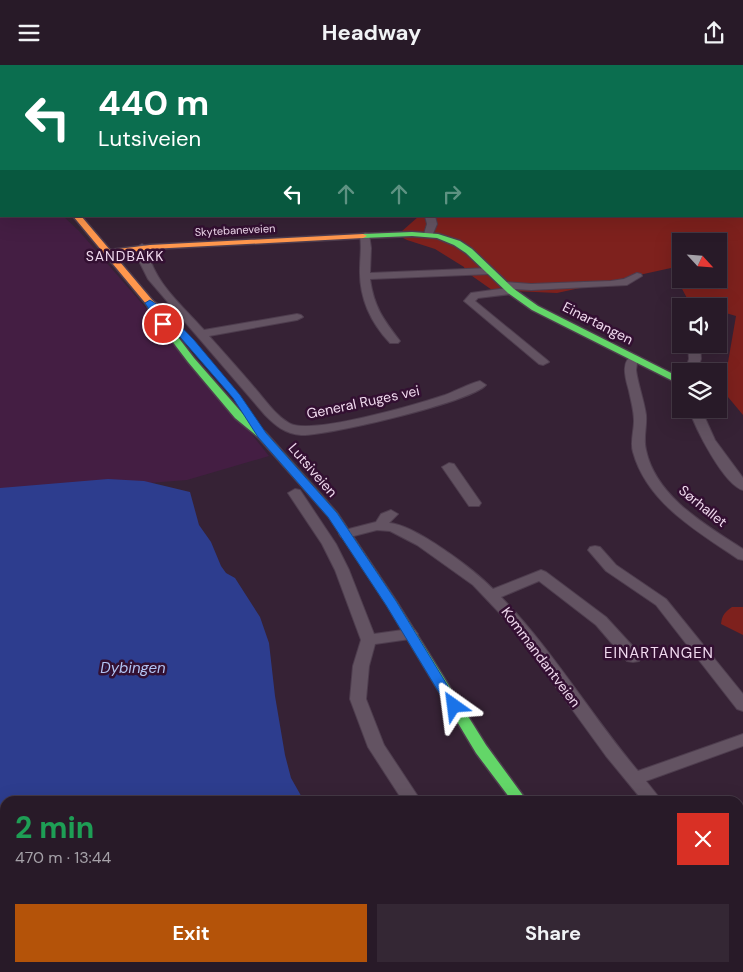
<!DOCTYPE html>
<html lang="en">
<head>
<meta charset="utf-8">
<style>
  :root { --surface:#281a28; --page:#342734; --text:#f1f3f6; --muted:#a5a1a8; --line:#443845; --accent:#b45309 }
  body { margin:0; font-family:"DM Sans",sans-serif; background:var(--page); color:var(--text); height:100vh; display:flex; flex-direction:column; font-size:19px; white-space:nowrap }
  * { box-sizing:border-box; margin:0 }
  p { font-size:16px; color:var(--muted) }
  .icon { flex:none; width:28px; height:28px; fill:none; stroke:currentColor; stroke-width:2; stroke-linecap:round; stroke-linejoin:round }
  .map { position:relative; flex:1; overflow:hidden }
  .panel { position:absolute; left:0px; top:731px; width:744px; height:176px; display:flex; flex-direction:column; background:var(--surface); border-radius:15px 15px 0 0; box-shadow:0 5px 20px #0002,0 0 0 1px var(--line) }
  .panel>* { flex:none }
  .banner { position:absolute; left:0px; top:0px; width:744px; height:152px; box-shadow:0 5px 20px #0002,0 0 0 1px var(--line); background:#0b6e4f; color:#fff; overflow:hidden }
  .needle { width:32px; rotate:116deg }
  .fabs { position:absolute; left:672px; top:168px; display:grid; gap:10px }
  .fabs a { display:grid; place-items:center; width:55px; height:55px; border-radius:0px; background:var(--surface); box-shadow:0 5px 20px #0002,0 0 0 1px var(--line); font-size:25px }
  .pin { position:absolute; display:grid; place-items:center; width:42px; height:42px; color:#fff; margin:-21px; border:2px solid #fff; border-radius:50%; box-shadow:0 1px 5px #0007 }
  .me { position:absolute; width:55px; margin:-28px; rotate:329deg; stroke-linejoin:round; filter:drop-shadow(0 0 4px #0008) }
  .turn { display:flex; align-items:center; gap:18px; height:105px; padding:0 15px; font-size:22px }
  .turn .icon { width:65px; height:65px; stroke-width:2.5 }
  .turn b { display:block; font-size:35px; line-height:42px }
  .lanes { display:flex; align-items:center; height:48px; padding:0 15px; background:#0003; justify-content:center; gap:25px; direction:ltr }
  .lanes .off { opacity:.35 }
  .round { display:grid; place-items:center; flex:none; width:52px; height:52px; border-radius:0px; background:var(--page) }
  .headline { display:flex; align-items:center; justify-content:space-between; height:85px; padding:0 15px }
  h1 { font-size:30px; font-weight:700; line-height:38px; color:#1e9e55 }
  .cta { display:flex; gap:10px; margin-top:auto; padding:10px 15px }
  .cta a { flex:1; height:58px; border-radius:0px; background:var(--accent); color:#fff; font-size:20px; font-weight:700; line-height:58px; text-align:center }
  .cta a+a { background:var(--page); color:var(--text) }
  header { display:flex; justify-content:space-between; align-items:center; height:65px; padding:0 15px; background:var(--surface); font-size:22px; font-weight:700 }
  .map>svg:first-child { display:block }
  .built { fill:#441e43 }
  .green { fill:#7e211d; fill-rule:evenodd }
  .water { fill:#2d3d8e }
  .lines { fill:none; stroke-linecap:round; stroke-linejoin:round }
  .stream { stroke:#2d3d8e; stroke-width:2.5 }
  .street-casing { stroke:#4e3d4e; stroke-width:2 }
  .fast-casing { stroke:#4e3d4e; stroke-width:3 }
  .slow-casing { stroke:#4e3d4e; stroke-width:3 }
  .street { fill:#635362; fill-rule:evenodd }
  .fast { fill:#63d668; fill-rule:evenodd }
  .slow { fill:#ff974d; fill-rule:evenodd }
  .route { fill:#1a73e8; stroke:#114b97 }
  .labels { text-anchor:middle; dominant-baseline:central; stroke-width:5; stroke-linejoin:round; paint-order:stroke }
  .far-street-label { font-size:11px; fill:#f0d9ee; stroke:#331032 }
  .far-quarter-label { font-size:14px; letter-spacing:1px; fill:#f0d9ee; stroke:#331032 }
  .street-label { font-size:14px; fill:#f0d9ee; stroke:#331032 }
  .neighbourhood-label { font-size:15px; letter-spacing:1px; fill:#f0d9ee; stroke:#331032 }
  .water-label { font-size:15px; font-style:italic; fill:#b3c5f4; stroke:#331032 }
</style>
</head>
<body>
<header><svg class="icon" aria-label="menu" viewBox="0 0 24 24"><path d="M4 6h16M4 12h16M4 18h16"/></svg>Headway<svg class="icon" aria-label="share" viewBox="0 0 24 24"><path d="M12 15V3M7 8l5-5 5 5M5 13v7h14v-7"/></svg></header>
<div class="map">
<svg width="743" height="907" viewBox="0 0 743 907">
  <rect width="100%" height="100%" fill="#362235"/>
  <!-- built -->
  <path class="built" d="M0,137L1,151H63L79,166L204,310L269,391L187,415L0,430Z"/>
  <!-- green -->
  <path class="green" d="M390,0H743V11L742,1Z
    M743,148V350L723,326L736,251L719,246V241H703L689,237L671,203L557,228L492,225L465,206L464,202L435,184L407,175L403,173L401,167L419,151H742ZM681,176H719V214H681Z
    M732,542H743V570L721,559C722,550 725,547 732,542Z
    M642,902H738L743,907H640Z"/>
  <!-- water -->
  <path class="water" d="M108,414L144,416L190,427L199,460L211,477L221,501L226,508L235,513L260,552L269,578L275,631L285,690L291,713L304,736H5V902H500L504,907H0V423Z"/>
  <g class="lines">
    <!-- stream -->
    <path class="stream" d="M691,0L693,1"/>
    <defs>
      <path id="street" d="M425,151H435L437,159L432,171L429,172L424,169L427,159Z
        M365,168L369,169L371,183L370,208L490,203L495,206L490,209L370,214C374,242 383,254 400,276L398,278H390C370,257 359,232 360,203C360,192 362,182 360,171Z
        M142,179L147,182C152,216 182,240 204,265L297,249L301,250L303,252L297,255L209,271C226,290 243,309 259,328C268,339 277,351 289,358C310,371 418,339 445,330C456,326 468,319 480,316L486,320C471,337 327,371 301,370C285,369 275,360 265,350L148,214L139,196L137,182Z
        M637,208L641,209L642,211L627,220L531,225L515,224L516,226L515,228L511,229L478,233L475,236L547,295L549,297L543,300L539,299L464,236L471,228L507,223L501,220L506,217L531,219L611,216L624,214Z
        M688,279H700L701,294L697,306H685L689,294Z
        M635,290L641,293L637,298L636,305C638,320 644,335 646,350C647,362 643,373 646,385C656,432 706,460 743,484V495L738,494C697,466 647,438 633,387C630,377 634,366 634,356C634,346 631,336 629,326C626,315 619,294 635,290Z
        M689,344H701L715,375L743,413V425C724,420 695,363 689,344Z
        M449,398L454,399L479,435L481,438L479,441H469L442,402Z
        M295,424L300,425L336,479L349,505L374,569L410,564L415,565L418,569L415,573L410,574L375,579L369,601L366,634L384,680L421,736H403L368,682L350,634L353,601L361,575L335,505L322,479L288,428Z
        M391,445L398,449L389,458C414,459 475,505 493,524L541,505L546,507L606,552L639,588L641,592L639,596L633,597L627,596L596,560L539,516L501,532C552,584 590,649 638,706L743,669V681L646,716L662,736H643L606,691L511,560L473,520L417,480L390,466L377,465L346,473L341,472L339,469L341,466L376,457L381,449Z
        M595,481L600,482L616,500L666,534L743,629V646L737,644L656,540L606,506L588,485L590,482Z
        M739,813L743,815V833L739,831Z"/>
      <path id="fast" d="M0,101H1V106H0Z
        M412,167L438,169L460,176L472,184L514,224L538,241L681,313V320L532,245L508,228L466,188L454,180L437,173L412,171L363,173L359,171L363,169Z
        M150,235L153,236L158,246L194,293L243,349L266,368L337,448L396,536L486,680L527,736H512L476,688L387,540L329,452L258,372L235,353L188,297L150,247L146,238Z
        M663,902H682L684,907H665Z"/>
      <path id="slow" d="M73,151H81L110,185L150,180L363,169L367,171L363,173L150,184L114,190L153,236L164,244V248L161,249L147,240Z"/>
    </defs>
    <!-- street casing -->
    <use href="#street" class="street-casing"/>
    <!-- fast casing -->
    <use href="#fast" class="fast-casing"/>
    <!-- slow casing -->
    <use href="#slow" class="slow-casing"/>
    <!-- street -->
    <use href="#street" class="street"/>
    <!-- fast -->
    <use href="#fast" class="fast"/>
    <!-- slow -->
    <use href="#slow" class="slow"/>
  </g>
  <!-- route -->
  <path class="route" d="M150,235L164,244L194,275L240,330L266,368L337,448L396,536L460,641L458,644H449L386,540L328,452L258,372L233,333L167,257L166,261H160L145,238Z"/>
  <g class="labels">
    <!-- far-street labels -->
    <g class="far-street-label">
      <text transform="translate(235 165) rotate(-3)">Skytebaneveien</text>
    </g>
    <!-- far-quarter labels -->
    <g class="far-quarter-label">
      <text x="125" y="191">SANDBAKK</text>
    </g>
    <!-- street labels -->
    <g class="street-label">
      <text transform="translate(598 258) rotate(27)">Einartangen</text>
      <text transform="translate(363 337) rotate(-12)">General Ruges vei</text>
      <text transform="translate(313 405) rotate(49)">Lutsiveien</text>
      <text transform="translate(703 441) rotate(39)">Sørhallet</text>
      <text transform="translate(541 592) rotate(53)">Kommandantveien</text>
    </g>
    <!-- neighbourhood labels -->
    <g class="neighbourhood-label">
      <text x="659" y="588">EINARTANGEN</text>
    </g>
    <!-- water labels -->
    <g class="water-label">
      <text x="133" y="603">Dybingen</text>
    </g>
  </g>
</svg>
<div class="fabs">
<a><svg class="needle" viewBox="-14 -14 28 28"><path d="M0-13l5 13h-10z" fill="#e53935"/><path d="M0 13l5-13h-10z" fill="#a5a1a8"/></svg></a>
<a><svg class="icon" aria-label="sound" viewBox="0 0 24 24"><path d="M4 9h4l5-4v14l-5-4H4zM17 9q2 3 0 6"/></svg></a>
<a><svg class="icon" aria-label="layers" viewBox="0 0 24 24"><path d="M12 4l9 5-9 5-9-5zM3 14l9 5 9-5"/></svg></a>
</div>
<div class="pin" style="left:163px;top:259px;background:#d93025"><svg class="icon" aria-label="arrive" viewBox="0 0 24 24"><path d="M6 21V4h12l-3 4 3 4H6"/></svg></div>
<svg class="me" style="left:454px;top:641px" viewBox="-20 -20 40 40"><path d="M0-17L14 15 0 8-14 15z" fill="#1a73e8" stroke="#fff" stroke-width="4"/></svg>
<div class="banner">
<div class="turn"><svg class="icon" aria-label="left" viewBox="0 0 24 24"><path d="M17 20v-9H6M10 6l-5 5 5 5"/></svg><div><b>440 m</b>Lutsiveien</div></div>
<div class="lanes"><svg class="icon" aria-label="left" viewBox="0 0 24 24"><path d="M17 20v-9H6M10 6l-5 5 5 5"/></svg><svg class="icon off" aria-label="ahead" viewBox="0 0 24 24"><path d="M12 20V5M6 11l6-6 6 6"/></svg><svg class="icon off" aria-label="ahead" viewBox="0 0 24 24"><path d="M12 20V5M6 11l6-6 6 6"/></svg><svg class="icon off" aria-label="right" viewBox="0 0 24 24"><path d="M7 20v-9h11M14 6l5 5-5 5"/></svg></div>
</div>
<section class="panel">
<div class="headline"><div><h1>2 min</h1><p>470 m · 13:44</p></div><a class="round" style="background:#d93025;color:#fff"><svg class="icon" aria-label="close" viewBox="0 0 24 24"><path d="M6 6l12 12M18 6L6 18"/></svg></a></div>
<div class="cta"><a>Exit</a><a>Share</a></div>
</section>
</div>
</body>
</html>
